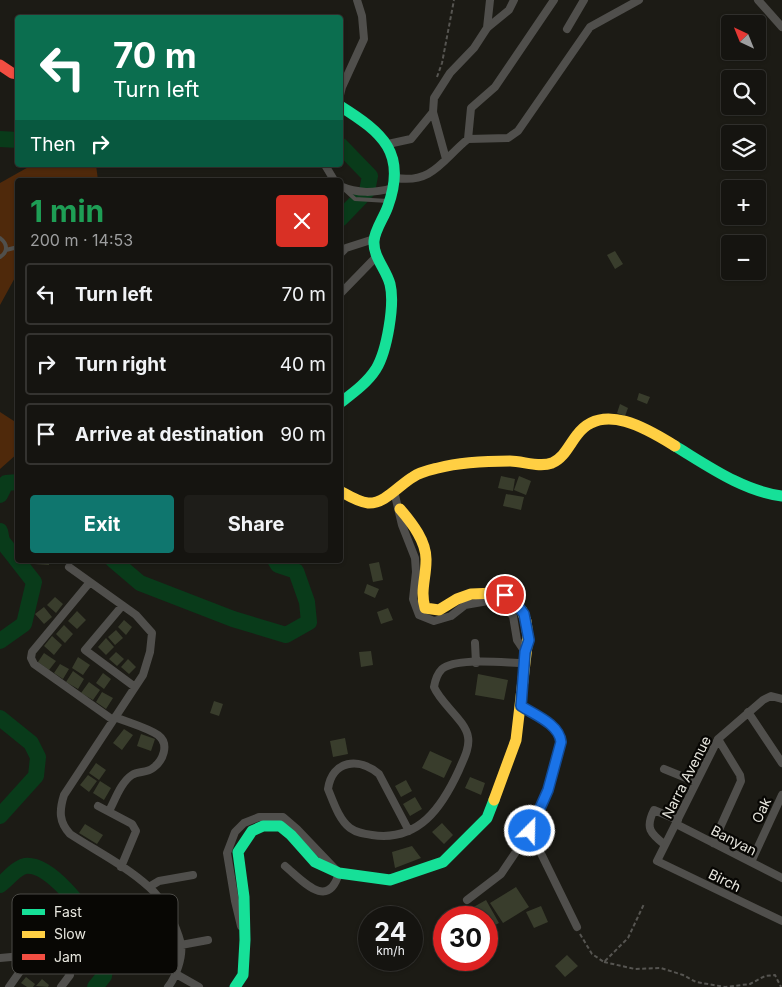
<!DOCTYPE html>
<html lang="en">
<head>
<meta charset="utf-8">
<style>
  :root { --surface:#151410; --page:#1e1d19; --text:#f1f3f6; --muted:#9d9e9f; --line:#343330; --accent:#0f766e }
  body { margin:0; font-family:Inter,sans-serif; background:var(--page); color:var(--text); height:100vh; display:flex; flex-direction:column; font-size:19px; white-space:nowrap }
  * { box-sizing:border-box; margin:0 }
  p { font-size:16px; color:var(--muted) }
  .icon { flex:none; width:28px; height:28px; fill:none; stroke:currentColor; stroke-width:2; stroke-linecap:round; stroke-linejoin:round }
  .map { position:relative; flex:1; overflow:hidden }
  .drawer { position:absolute; left:15px; top:178px; width:328px; height:385px; display:flex; flex-direction:column; background:var(--surface); border-radius:5px; box-shadow:0 1px 4px #0004,0 0 0 1px var(--line) }
  .drawer>* { flex:none }
  .top-card { position:absolute; left:15px; top:15px; width:328px; height:152px; border-radius:5px; box-shadow:0 1px 4px #0004,0 0 0 1px var(--line); background:#0b6e4f; color:#fff; overflow:hidden }
  .needle { width:32px; rotate:317deg }
  .controls { position:absolute; left:721px; top:15px; display:grid; gap:10px }
  .controls a { display:grid; place-items:center; width:45px; height:45px; border-radius:5px; background:var(--surface); box-shadow:0 1px 4px #0004,0 0 0 1px var(--line); font-size:25px }
  .speed { position:absolute; left:358px; top:906px; display:flex; gap:10px; font-size:25px; font-weight:700; text-align:center }
  .speed>* { display:grid; place-content:center; width:65px; height:65px; border-radius:50%; background:var(--surface); box-shadow:0 1px 4px #0004,0 0 0 1px var(--line); line-height:1 }
  .speed small { font-size:12px; font-weight:400 }
  .speed .limit { border:8px solid #d22; background:#fff; color:#111 }
  .pin { position:absolute; display:grid; place-items:center; width:42px; height:42px; color:#fff; margin:-21px; border:2px solid #fff; border-radius:50%; box-shadow:0 1px 5px #0007 }
  .me { position:absolute; width:55px; margin:-28px; rotate:23deg; stroke-linejoin:round; filter:drop-shadow(0 0 4px #0008) }
  .turn { display:flex; align-items:center; gap:18px; height:105px; padding:0 15px; font-size:22px }
  .turn .icon { width:65px; height:65px; stroke-width:2.5 }
  .turn b { display:block; font-size:35px; line-height:42px }
  .then { display:flex; align-items:center; height:48px; padding:0 15px; background:#0003; gap:10px; font-size:19px }
  .round { display:grid; place-items:center; flex:none; width:52px; height:52px; border-radius:5px; background:var(--page) }
  .headline { display:flex; align-items:center; justify-content:space-between; height:85px; padding:0 15px }
  h1 { font-size:30px; font-weight:700; line-height:38px; color:#1e9e55 }
  .action { display:flex; gap:10px; margin-top:auto; padding:10px 15px }
  .action a { flex:1; height:58px; border-radius:5px; background:var(--accent); color:#fff; font-size:20px; font-weight:700; line-height:58px; text-align:center }
  .action a+a { background:var(--page); color:var(--text) }
  ul { padding:0; list-style:none }
  li { display:flex; align-items:center; gap:15px; height:62px; margin:0 10px 8px; padding:0 5px; border:2px solid var(--line); border-radius:5px }
  li div { flex:1 }
  li b { display:block; font-size:19px }
  li em { font-style:normal }
  .map>svg:first-child { display:block }
  .green { fill:#4f290b }
  .lines { fill:none; stroke-linecap:round; stroke-linejoin:round }
  .river { stroke:#093b1a; stroke-width:16 }
  .building { fill:#393d2c }
  .path { stroke:#565551; stroke-width:2; stroke-dasharray:4 2.5; stroke-linecap:butt }
  .lane { stroke:#504f4c; stroke-width:4 }
  .street { stroke:#504f4c; stroke-width:8 }
  .fast { stroke:#16e098; stroke-width:11 }
  .slow { stroke:#ffcf43; stroke-width:11 }
  .jam { stroke:#f24e42; stroke-width:11 }
  .route-casing { stroke:#114b97; stroke-width:12 }
  .route { stroke:#1a73e8; stroke-width:9 }
  .labels { text-anchor:middle; dominant-baseline:central; stroke-width:4.5; stroke-linejoin:round; paint-order:stroke }
  .street-label { font-size:14px; fill:#e8e7df; stroke:#080704 }
  .key { fill:#080704; stroke:#4b4a46; stroke-width:1 }
  .key-label { font-size:14px; fill:#e8e7df }
</style>
</head>
<body>
<div class="map">
<svg width="782" height="987" viewBox="0 0 782 987">
  <rect width="100%" height="100%" fill="#1c1b15"/>
  <!-- green -->
  <path class="green" d="M32,165H96L98,180H18L17,274L0,305V183Z
    M0,412L17,423L18,453L0,469Z"/>
  <g class="lines">
    <!-- river -->
    <path class="river" d="M0,139L18,140
      M340,145L370,176L367,191L340,219
      M0,495L6,483L18,482
      M0,531L2,541L34,582L24,624L0,641
      M113,560L140,583L233,619L286,635L309,622L307,602L296,571L278,565L275,560
      M0,718L31,743L38,757L36,776L0,816
      M0,885C7,880 16,868 25,866C53,862 92,922 108,943L104,976L95,987"/>
  </g>
  <!-- building -->
  <path class="building" d="M615,251L623,264L615,269L607,255Z
    M639,393L650,397L647,404L637,400Z
    M620,404L628,408L625,416L617,413Z
    M501,476L515,479L513,491L498,488Z
    M519,476L531,481L526,495L514,490Z
    M506,494L524,497L521,510L503,506Z
    M35,560H49V565L34,564Z
    M379,562L383,580L373,582L369,564Z
    M367,584L379,589L375,598L364,593Z
    M55,597L63,604L56,613L47,605Z
    M44,607L52,617L44,624L35,614Z
    M388,608L393,620L381,624L377,612Z
    M77,611L86,620L77,629L68,621Z
    M124,620L132,627L126,635L118,627Z
    M64,625L73,634L65,643L56,634Z
    M116,630L123,638L115,645L108,637Z
    M52,636L62,645L54,655L44,646Z
    M106,638L114,647L106,655L98,647Z
    M371,651L373,665L361,667L359,652Z
    M116,652L124,659L117,666L109,659Z
    M44,653L56,661L49,670L38,662Z
    M78,657L90,665L83,675L72,668Z
    M128,659L136,667L129,674L121,667Z
    M60,664L69,669L63,679L54,673Z
    M73,671L84,679L78,689L66,682Z
    M103,673L111,679L104,689L96,683Z
    M478,674L508,680L504,700L475,695Z
    M89,682L100,690L93,700L81,693Z
    M102,692L113,698L106,709L96,702Z
    M214,701L223,704L219,716L210,713Z
    M124,729L133,735L122,750L113,743Z
    M141,734L155,739L151,751L137,746Z
    M345,738L348,754L333,757L330,741Z
    M430,751L452,761L444,778L422,768Z
    M96,763L106,770L99,780L89,773Z
    M88,775L97,781L89,792L80,785Z
    M470,777L485,783L481,795L465,788Z
    M406,780L412,791L401,797L395,786Z
    M100,781L111,788L104,800L93,793Z
    M415,797L422,809L410,816L403,804Z
    M442,823L453,835L444,844L432,832Z
    M85,824L103,835L97,844L79,833Z
    M412,846L421,858L395,868L392,852Z
    M516,887L529,907L503,923L490,903Z
    M486,900L499,923L486,930V918H475L470,909Z
    M541,906L548,922L534,928L526,912Z
    M567,955L578,966L565,977L555,966Z
    M26,977L35,984L33,987H27L21,983Z
    M42,979L49,985L48,987L36,986Z"/>
  <g class="lines">
    <!-- path -->
    <path class="path" d="M437,77L442,63L454,0
      M580,934L592,954L604,962L628,938L644,904
      M604,962L635,969L661,968L683,975L696,982L725,987L750,984L765,976L775,975L781,987"/>
    <!-- lane -->
    <path class="lane" d="M344,189L355,199L388,201
      M0,238C8,244 8,252 0,257
      M6,250L18,247"/>
    <!-- street -->
    <path class="street" d="M758,0L782,27
      M487,28L490,0
      M567,29L584,0
      M340,95L342,87L364,39L362,16L357,0
      M468,139L471,108L495,87L554,0
      M388,144L411,139L433,112
      M446,159L433,112L434,98L450,73L474,48L487,28L509,10L514,0
      M325,165L334,180
      M396,178C433,184 443,159 468,139L508,138L518,131L590,27L639,0
      M340,186C358,194 374,193 393,188
      M340,254L346,248L374,239
      M340,294L377,256
      M394,491L402,525L415,558L416,572L413,599L419,615L434,621L451,616L465,605L488,601L502,605L513,616L517,640L525,652
      M69,567L136,615L152,633L150,652L143,675L64,795C59,811 59,822 70,834C96,851 126,866 149,887C164,900 176,925 181,944C183,957 176,977 168,987
      M90,582L32,652L31,658L34,664L113,720
      M122,606L85,650L135,687
      M475,643L476,663
      M782,699L771,696L763,700L718,739L657,861L782,921
      M748,712L782,763
      M664,769L696,782
      M98,806L132,824L136,831L121,867
      M109,811C115,800 121,782 132,775C138,771 147,773 153,768C163,761 170,744 158,735C146,727 129,723 115,717
      M676,824L782,878
      M409,831L379,774C359,757 332,760 328,789C333,801 339,820 350,828C357,833 364,834 372,835C419,842 442,807 459,770C463,760 470,748 468,737C466,721 441,704 434,687C435,681 437,674 442,669C457,657 506,663 525,663
      M530,831L577,927
      M713,843L741,781L740,775L718,739
      M665,845C650,833 645,828 654,810L678,820
      M751,862L782,795
      M149,887L159,881L193,875
      M467,900L501,874L530,831L548,790L561,742C559,724 535,715 521,706
      M241,926L235,901L227,853L235,832L244,823L259,817H283L297,829L339,873C328,911 303,881 285,866
      M181,945L208,940
      M0,958L44,954C54,957 66,964 70,975L61,987
      M176,974L199,987
      M9,987L21,970L25,956"/>
    <!-- fast -->
    <path class="fast" d="M340,106C383,133 407,153 388,206C384,218 375,229 374,241C373,257 386,269 390,284C395,304 387,351 376,369C367,383 353,393 340,403
      M675,446C708,466 743,491 782,496
      M235,987L243,975L245,940L244,897L238,852L252,831L263,826H280L291,835L315,862L339,873L390,880L443,862L487,818L494,800"/>
    <!-- slow -->
    <path class="slow" d="M340,491C349,496 358,502 368,503C385,504 399,485 413,477C420,472 430,470 438,468C461,462 486,461 510,461C523,461 539,468 552,463C564,458 569,445 577,435C602,401 648,429 675,446
      M400,509C412,523 427,542 426,561C426,578 420,591 425,608L439,610L457,599L471,594L496,593L510,599L522,611L526,621L528,637L516,740L494,800"/>
    <!-- jam -->
    <path class="jam" d="M0,65L12,73L18,74"/>
  </g>
  <g class="lines">
    <defs>
      <path id="route" d="M505,595L516,603L524,614L529,640L525,652L521,706C535,715 559,724 561,742L548,790L530,831"/>
    </defs>
    <!-- route casing -->
    <use href="#route" class="route-casing"/>
    <!-- route -->
    <use href="#route" class="route"/>
  </g>
  <g class="labels">
    <!-- street labels -->
    <g class="street-label">
      <text transform="translate(686 777) rotate(-63)">Narra Avenue</text>
      <text transform="translate(761 810) rotate(-65)">Oak</text>
      <text transform="translate(734 840) rotate(27)">Banyan</text>
      <text transform="translate(725 880) rotate(26)">Birch</text>
    </g>
  </g>
  <!-- legend -->
  <rect x="12" y="894" width="166" height="80" rx="8" class="key"/>
  <rect x="22" y="909" width="23" height="6" fill="#16e098"/>
  <rect x="22" y="931" width="23" height="7" fill="#ffcf43"/>
  <rect x="22" y="954" width="23" height="6" fill="#f24e42"/>
  <g class="key-label">
    <text x="54" y="917">Fast</text>
    <text x="54" y="939">Slow</text>
    <text x="54" y="962">Jam</text>
  </g>
</svg>
<div class="controls">
<a><svg class="needle" viewBox="-14 -14 28 28"><path d="M0-13l5 13h-10z" fill="#e53935"/><path d="M0 13l5-13h-10z" fill="#9d9e9f"/></svg></a>
<a><svg class="icon" aria-label="search" viewBox="0 0 24 24"><circle cx="10" cy="10" r="6"/><path d="M15 15l6 6"/></svg></a>
<a><svg class="icon" aria-label="layers" viewBox="0 0 24 24"><path d="M12 4l9 5-9 5-9-5zM3 14l9 5 9-5"/></svg></a>
<a>+</a>
<a>−</a>
</div>
<div class="speed"><div>24<small>km/h</small></div><div class="limit">30</div></div>
<div class="pin" style="left:505px;top:595px;background:#d93025"><svg class="icon" aria-label="arrive" viewBox="0 0 24 24"><path d="M6 21V4h12l-3 4 3 4H6"/></svg></div>
<svg class="me" style="left:530px;top:831px" viewBox="-20 -20 40 40"><circle r="17" fill="#1a73e8" stroke="#fff" stroke-width="3"/><path d="M0-11L8 9 0 5-8 9z" fill="#fff"/></svg>
<div class="top-card">
<div class="turn"><svg class="icon" aria-label="left" viewBox="0 0 24 24"><path d="M17 20v-9H6M10 6l-5 5 5 5"/></svg><div><b>70 m</b>Turn left</div></div>
<div class="then">Then<svg class="icon" aria-label="right" viewBox="0 0 24 24"><path d="M7 20v-9h11M14 6l5 5-5 5"/></svg></div>
</div>
<section class="drawer">
<div class="headline"><div><h1>1 min</h1><p>200 m · 14:53</p></div><a class="round" style="background:#d93025;color:#fff"><svg class="icon" aria-label="close" viewBox="0 0 24 24"><path d="M6 6l12 12M18 6L6 18"/></svg></a></div>
<ul>
<li><svg class="icon" aria-label="left" viewBox="0 0 24 24"><path d="M17 20v-9H6M10 6l-5 5 5 5"/></svg><div><b>Turn left</b></div><em>70 m</em></li>
<li><svg class="icon" aria-label="right" viewBox="0 0 24 24"><path d="M7 20v-9h11M14 6l5 5-5 5"/></svg><div><b>Turn right</b></div><em>40 m</em></li>
<li><svg class="icon" aria-label="arrive" viewBox="0 0 24 24"><path d="M6 21V4h12l-3 4 3 4H6"/></svg><div><b>Arrive at destination</b></div><em>90 m</em></li>
</ul>
<div class="action"><a>Exit</a><a>Share</a></div>
</section>
</div>
</body>
</html>
